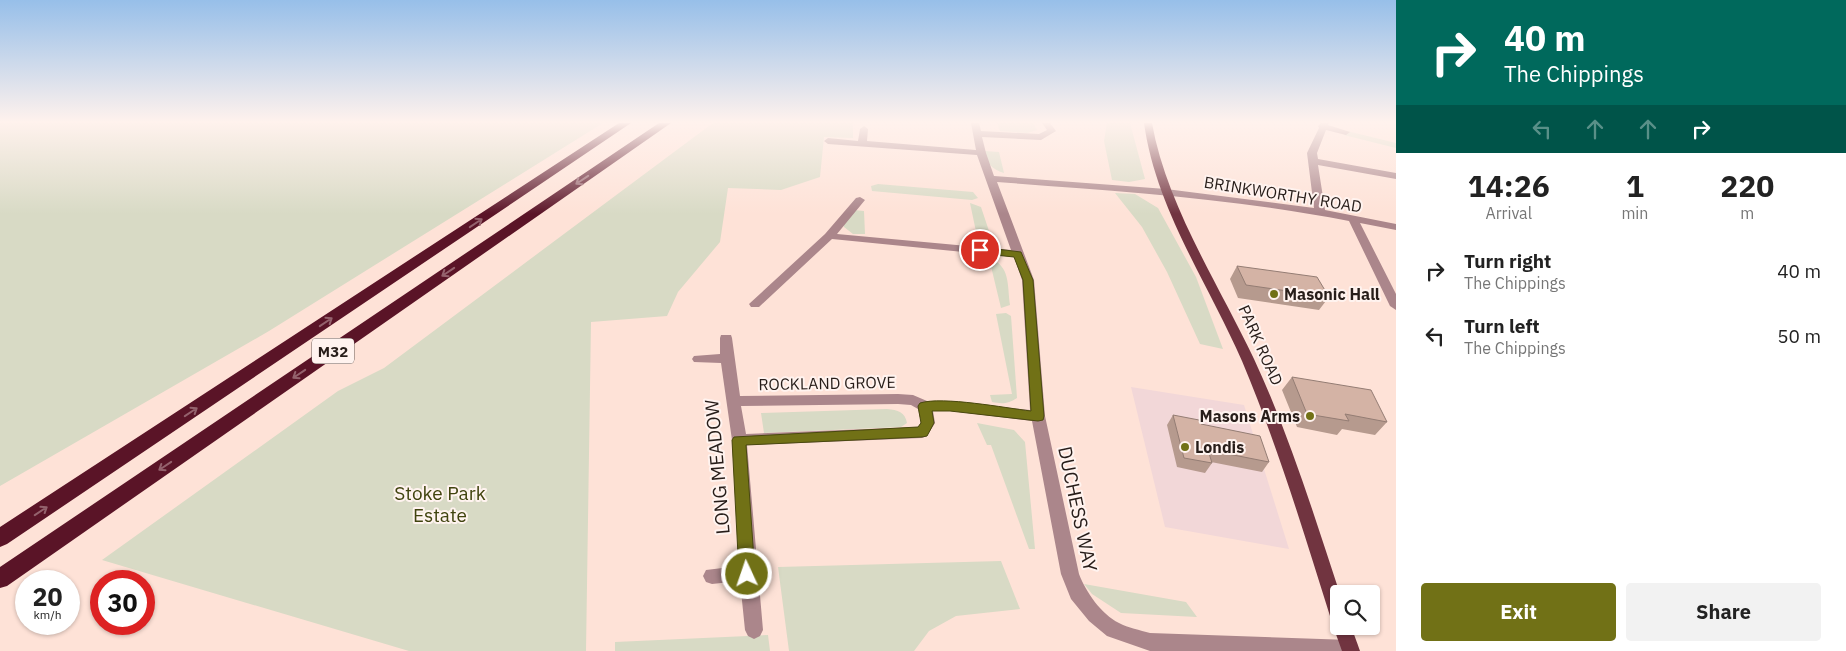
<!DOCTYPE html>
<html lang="en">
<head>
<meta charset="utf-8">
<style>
  :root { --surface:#fff; --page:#f2f2f2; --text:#222; --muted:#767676; --accent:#717116 }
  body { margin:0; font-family:"IBM Plex Sans",sans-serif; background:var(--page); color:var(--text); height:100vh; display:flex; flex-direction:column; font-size:19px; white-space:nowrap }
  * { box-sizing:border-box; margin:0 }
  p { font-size:16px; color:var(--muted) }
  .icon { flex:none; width:28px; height:28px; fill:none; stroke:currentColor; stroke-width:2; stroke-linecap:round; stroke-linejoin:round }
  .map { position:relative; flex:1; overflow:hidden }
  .sheet { display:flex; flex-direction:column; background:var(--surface); width:450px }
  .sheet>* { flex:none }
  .hud { background:#00695c; color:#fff; overflow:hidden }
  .buttons { position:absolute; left:1330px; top:585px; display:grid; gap:10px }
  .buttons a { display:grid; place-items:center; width:50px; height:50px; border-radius:5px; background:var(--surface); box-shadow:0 1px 4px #0004; font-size:25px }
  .speed { position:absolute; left:15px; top:570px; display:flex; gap:10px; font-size:25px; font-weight:700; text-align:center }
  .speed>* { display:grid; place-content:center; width:65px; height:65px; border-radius:50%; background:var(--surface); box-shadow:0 1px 4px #0004; line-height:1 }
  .speed small { font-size:12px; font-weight:400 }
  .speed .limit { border:8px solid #d22; background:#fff; color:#111 }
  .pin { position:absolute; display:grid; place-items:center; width:42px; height:42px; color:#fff; margin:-21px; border:2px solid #fff; border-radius:50%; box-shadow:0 1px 5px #0007 }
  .me { position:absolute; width:55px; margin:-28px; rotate:357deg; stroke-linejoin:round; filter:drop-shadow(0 0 4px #0008) }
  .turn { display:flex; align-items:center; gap:18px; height:105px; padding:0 25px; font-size:22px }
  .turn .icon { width:65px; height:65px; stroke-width:2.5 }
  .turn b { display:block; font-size:35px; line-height:42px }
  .lanes { display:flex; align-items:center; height:48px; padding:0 25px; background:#0003; justify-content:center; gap:25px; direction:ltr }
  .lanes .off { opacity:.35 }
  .eta { display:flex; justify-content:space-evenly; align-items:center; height:85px; text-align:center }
  .eta b { font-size:30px; font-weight:700; line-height:35px }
  .primary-button { display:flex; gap:10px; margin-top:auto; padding:10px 25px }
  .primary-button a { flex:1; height:58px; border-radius:5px; background:var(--accent); color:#fff; font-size:20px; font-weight:700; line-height:58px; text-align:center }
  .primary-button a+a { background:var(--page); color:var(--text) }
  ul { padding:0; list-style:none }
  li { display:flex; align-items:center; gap:15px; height:65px; padding:0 25px }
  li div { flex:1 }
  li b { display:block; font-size:19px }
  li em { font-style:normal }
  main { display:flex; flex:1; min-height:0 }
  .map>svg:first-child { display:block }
  .commercial { fill:#f2d7d8 }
  .green { fill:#d8dac5 }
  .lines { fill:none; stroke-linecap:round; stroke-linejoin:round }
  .minor { fill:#ab868b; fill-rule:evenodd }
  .major { fill:#713440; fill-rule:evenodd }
  .highway { fill:#5a1427; fill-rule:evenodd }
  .wall { fill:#b69a8e }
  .building { fill:#d4b3a5; stroke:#947d74 }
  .oneway { stroke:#94626d }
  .route { fill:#717116; stroke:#49490e }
  .poi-dot { fill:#717116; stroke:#fff3ef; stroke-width:2 }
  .labels { text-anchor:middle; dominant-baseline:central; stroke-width:4; stroke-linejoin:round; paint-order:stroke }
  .shield { fill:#fff3ef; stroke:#685d59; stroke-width:1 }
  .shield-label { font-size:15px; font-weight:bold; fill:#271d19 }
  .street-label { font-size:16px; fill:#271d19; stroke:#fff3ef }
  .poi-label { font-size:16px; font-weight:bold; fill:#271d19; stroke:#fff3ef; text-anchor:start }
  .near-street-label { font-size:19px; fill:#271d19; stroke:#fff3ef }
  .near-park-label { font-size:19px; fill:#40430e; stroke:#fff3ef }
</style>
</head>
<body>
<main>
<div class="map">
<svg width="1396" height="651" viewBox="0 0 1396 651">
  <rect width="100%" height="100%" fill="#fee2d7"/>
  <!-- commercial -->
  <path class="commercial" d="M1131,387L1244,405L1289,549L1165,527Z"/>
  <!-- green -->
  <path class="green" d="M0,123H603L269,331L0,486Z
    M713,123H853V138L824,137L820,177L781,190L728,188L720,242L678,292L667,316L591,322L586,651H409L102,560L338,391L384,368Z
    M997,123H1033L1037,130L1027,133L1000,131Z
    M1107,123H1130L1145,179L1129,182L1112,180L1104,141Z
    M1347,131L1396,143V148L1344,135Z
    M984,151L999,152L1004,173C991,169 987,163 984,151Z
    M878,184L973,192L978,198L972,200L872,191L871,186Z
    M1115,193L1135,194L1158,208L1196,277L1223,349L1200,344L1167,272L1142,227Z
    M970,203L981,207L991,237L986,240L978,241Z
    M854,210L864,211L865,234H853L844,227L843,223Z
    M989,258C1011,266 1007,285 1010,305L1001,308Z
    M1006,313L1011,316L1017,398C1008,404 1002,404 992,402L990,395L1012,394L996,314Z
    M887,409C898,410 905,412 907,423L901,427L764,433L761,413Z
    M977,423L1014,430L1025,442L1035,549H1029L991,445H987Z
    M1001,561L1020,609L956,616L929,631L914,651H789L778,567Z
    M1084,584L1186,602L1197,617L1121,613L1092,594Z
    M768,635L770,651H615V642Z"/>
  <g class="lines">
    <!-- minor -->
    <path class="minor" d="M971,123H979L981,131L1039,134L1047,130L1042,123H1050L1056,131L1041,140L982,137L986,153L994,176L1166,189L1314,208L1307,153L1319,128L1318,126L1321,123H1329L1328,125L1350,132L1346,135L1326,130L1317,153L1318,159L1396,173V179L1318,165L1325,210L1396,224V230L1360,223L1396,294V310L1390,306L1349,221C1233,198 1114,191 997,182L1034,280L1045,416L1079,574C1086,592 1101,614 1119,623C1128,628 1140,630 1150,633L1350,640L1357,643L1358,651H1150L1107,636L1089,621L1071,599L1061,574L1032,421L950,411H933L935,423L927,436L922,438L747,445L763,630L760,636L754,639L748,636L745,630L740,581L712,584L706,582L703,576L706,570L739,566L732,440L721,363L694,362L692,359L694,356L720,354V338L721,335H731L732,338L740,396L898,394L913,395L927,401H950L1030,410L1022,280L1014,257L832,239L759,307H751L749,304L825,234L856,198L860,197L865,200L837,234L1011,250L977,155L828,144L824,141L828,138L858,141L860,129L864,126L868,129L867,141L976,150ZM898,404L911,405L918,409L921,422L918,427L746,434L741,406Z"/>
    <!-- major -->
    <path class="major" d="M1144,123H1152C1166,204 1219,285 1254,359C1289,434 1314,515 1340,594H1339V626H1351L1360,651H1342L1333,626L1334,623L1330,616C1303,530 1277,444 1242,361C1208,283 1156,209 1144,123Z"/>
    <!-- highway -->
    <path class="highway" d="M619,123H631L7,544L0,547V527Z
      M659,123H671L7,586L0,588V567Z"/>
  </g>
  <!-- wall -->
  <path class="wall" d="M1237,266L1329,297L1319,310L1238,298L1230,279Z
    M1292,377L1387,422L1375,435L1342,429L1337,435L1297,427L1282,390Z
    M1173,415L1269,462L1262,472L1211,462L1212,463L1205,473L1177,467L1167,425Z"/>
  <!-- building -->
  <path class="building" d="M1237,266L1317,277L1329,297L1246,285Z
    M1292,377L1371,390L1387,422L1345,414L1349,421L1307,414Z
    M1173,415L1199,420L1201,424L1260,436L1269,462L1208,450L1212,463L1184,458Z"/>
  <!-- one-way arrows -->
  <defs><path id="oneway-shaft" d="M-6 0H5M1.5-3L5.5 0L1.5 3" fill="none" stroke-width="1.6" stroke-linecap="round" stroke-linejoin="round" transform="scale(1.25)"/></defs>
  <g class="oneway">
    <use href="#oneway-shaft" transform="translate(582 180) rotate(146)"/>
    <use href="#oneway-shaft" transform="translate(476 223) rotate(-34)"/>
    <use href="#oneway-shaft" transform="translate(448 272) rotate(146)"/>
    <use href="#oneway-shaft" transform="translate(326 322) rotate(-34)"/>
    <use href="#oneway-shaft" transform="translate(299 374) rotate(146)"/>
    <use href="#oneway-shaft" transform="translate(191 412) rotate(-34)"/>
    <use href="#oneway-shaft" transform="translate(165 466) rotate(146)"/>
    <use href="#oneway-shaft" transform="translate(41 511) rotate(-34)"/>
  </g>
  <!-- sky -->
  <linearGradient id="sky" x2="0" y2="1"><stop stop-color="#97bfe9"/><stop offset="0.57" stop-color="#fff2ed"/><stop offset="1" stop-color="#fff2ed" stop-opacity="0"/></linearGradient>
  <rect width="1396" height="214" fill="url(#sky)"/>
  <!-- route -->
  <path class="route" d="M980,247L1021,252L1033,280L1044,416L1043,420L1038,421L950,411H932L934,423L927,436L922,437L746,445L755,574L752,579L747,581L741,579L739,574L732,440L734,437L918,427L921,423L918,406L920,403C943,396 1005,408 1031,411L1023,280L1014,257L976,253L975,250Z"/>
  <!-- markers -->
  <g class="poi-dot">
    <circle cx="1274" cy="294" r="5"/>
    <circle cx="1310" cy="416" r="5"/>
    <circle cx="1185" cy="447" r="5"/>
  </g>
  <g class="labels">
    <!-- shield labels -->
    <rect class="shield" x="312" y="338.5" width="42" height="25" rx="4"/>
    <g class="shield-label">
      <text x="333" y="351">M32</text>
    </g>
    <!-- street labels -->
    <g class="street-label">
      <text transform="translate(1283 194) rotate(9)">BRINKWORTHY ROAD</text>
      <text transform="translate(1261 345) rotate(66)">PARK ROAD</text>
      <text transform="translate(827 383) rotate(-1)">ROCKLAND GROVE</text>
    </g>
    <!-- poi labels -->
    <g class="poi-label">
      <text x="1284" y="294">Masonic Hall</text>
      <text x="1300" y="416" text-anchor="end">Masons Arms</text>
      <text x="1195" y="447">Londis</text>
    </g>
    <!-- near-street labels -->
    <g class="near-street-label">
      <text transform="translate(717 467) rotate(-95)">LONG MEADOW</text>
      <text transform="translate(1078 509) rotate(78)">DUCHESS WAY</text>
    </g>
    <!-- near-park labels -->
    <g class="near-park-label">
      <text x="440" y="493">Stoke Park<tspan x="440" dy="22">Estate</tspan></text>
    </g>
  </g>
</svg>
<div class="buttons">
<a><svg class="icon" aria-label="search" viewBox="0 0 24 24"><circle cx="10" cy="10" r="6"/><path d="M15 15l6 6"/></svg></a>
</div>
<div class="speed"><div>20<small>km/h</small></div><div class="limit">30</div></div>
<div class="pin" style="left:980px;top:250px;background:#d93025"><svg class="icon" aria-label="arrive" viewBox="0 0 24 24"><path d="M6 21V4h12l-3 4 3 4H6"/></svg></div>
<svg class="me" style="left:747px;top:574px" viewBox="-20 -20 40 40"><circle r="17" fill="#717116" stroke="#fff" stroke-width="3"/><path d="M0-11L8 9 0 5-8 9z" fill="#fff"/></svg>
</div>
<section class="sheet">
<div class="hud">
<div class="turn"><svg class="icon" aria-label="right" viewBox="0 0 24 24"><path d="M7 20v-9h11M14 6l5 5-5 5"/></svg><div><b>40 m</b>The Chippings</div></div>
<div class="lanes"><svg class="icon off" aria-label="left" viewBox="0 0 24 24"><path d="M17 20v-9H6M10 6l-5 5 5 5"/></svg><svg class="icon off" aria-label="ahead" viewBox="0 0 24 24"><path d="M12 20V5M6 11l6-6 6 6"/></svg><svg class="icon off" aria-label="ahead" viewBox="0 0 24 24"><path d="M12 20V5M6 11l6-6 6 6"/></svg><svg class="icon" aria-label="right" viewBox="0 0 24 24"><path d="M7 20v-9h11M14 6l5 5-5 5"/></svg></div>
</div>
<div class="eta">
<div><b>14:26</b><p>Arrival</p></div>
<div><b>1</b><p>min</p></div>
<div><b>220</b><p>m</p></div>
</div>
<ul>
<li><svg class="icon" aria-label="right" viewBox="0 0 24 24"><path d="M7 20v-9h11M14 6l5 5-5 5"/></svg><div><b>Turn right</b><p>The Chippings</p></div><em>40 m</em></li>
<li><svg class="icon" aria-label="left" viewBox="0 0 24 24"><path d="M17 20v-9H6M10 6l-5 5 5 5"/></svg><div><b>Turn left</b><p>The Chippings</p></div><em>50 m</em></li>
</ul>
<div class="primary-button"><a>Exit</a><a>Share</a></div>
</section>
</main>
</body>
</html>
